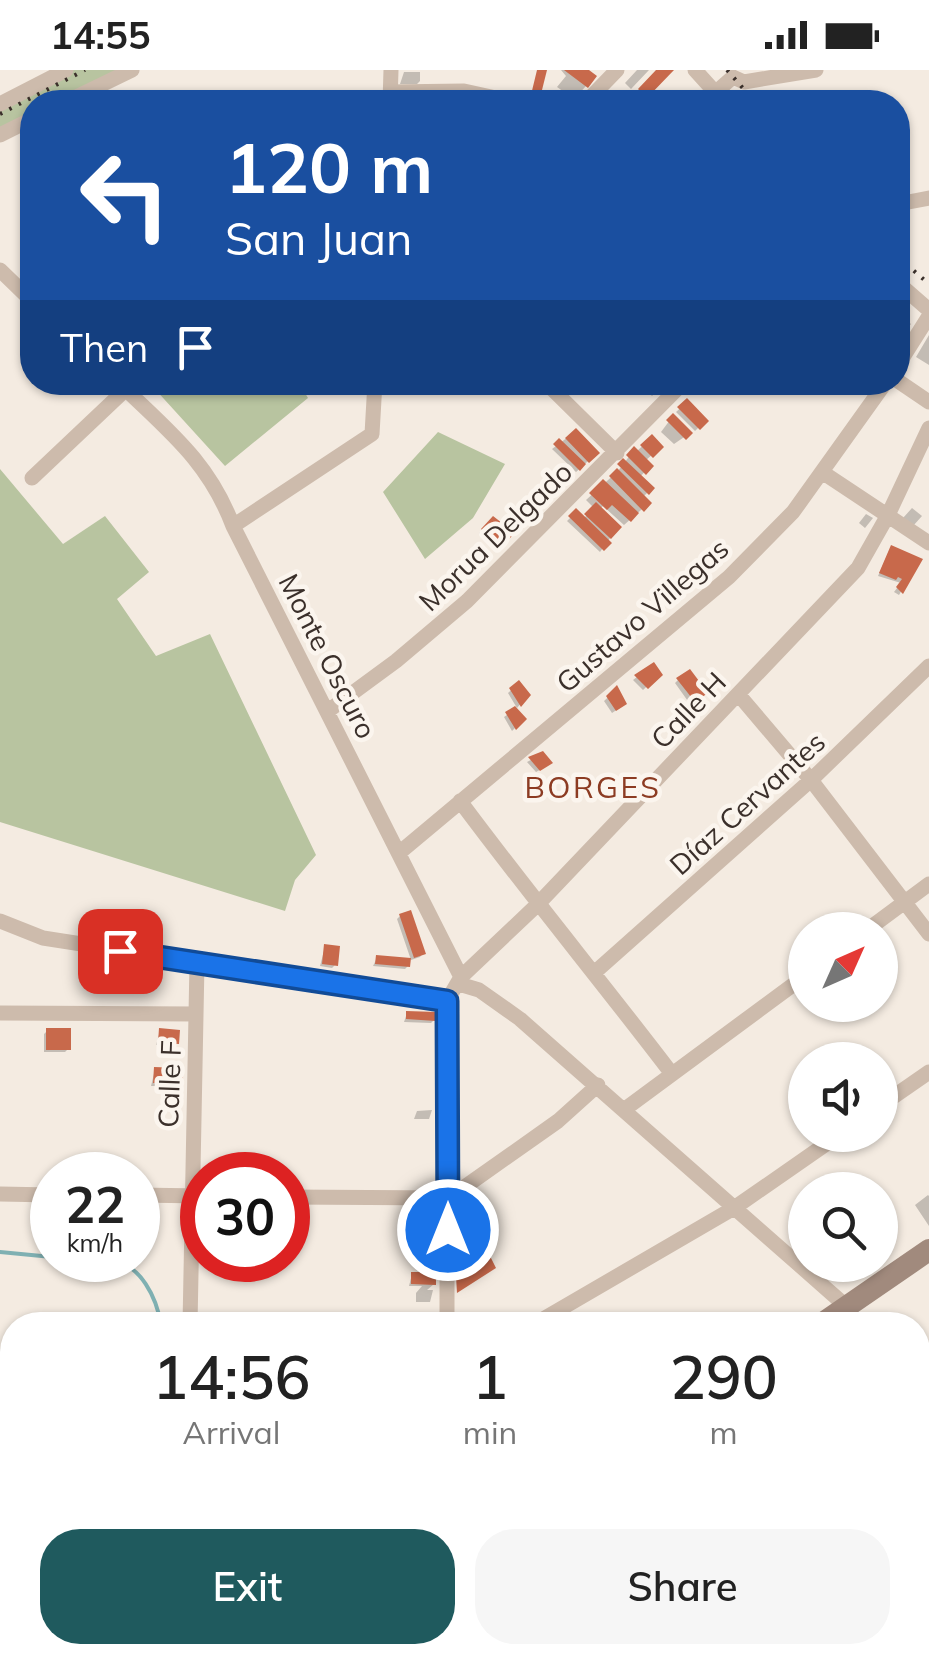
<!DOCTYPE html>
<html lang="en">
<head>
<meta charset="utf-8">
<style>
  :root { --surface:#fff; --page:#f6f6f6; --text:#222; --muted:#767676; --accent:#1f5a5e }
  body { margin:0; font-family:Mulish,sans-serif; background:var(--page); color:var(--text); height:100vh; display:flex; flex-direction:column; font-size:38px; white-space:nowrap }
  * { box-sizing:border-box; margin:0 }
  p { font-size:32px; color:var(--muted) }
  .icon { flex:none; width:55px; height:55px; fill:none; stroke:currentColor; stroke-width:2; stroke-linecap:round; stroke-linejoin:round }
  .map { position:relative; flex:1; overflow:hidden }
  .panel { position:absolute; left:0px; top:1242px; width:930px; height:352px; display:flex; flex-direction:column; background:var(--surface); border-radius:40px 40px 0 0; box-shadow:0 2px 8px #0004 }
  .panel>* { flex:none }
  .banner { position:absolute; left:20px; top:20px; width:890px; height:305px; border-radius:40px; box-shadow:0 2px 8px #0004; background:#1a4fa0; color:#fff; overflow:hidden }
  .needle { width:65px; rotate:45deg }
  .controls { position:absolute; left:788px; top:842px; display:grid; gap:20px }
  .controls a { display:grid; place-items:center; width:110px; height:110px; border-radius:50%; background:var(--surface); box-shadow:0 2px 8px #0004; font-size:50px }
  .speed { position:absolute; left:30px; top:1082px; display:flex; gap:20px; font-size:50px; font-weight:700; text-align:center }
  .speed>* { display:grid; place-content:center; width:130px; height:130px; border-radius:50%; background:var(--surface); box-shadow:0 2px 8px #0004; line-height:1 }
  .speed small { font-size:25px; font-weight:400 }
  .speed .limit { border:15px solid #d22; background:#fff; color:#111 }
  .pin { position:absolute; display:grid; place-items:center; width:85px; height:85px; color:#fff; margin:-42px; border-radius:20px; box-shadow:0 5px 15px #0006 }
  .me { position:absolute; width:110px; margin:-55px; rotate:0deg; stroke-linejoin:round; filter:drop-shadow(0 0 8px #0008) }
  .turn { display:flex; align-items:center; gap:35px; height:210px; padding:0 40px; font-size:45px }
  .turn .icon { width:130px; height:130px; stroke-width:2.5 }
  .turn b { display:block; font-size:70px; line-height:85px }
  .then { display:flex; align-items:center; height:95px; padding:0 40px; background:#0003; gap:20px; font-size:38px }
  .eta { display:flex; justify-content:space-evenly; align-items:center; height:170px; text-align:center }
  .eta b { font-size:60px; font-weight:600; line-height:70px }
  .primary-button { display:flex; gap:20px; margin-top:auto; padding:20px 40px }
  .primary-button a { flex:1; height:115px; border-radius:40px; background:var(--accent); color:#fff; font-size:40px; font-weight:600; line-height:115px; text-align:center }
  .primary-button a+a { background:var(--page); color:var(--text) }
  .status { display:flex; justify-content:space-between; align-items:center; height:70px; padding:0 50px; background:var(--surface); direction:ltr }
  .status svg { height:28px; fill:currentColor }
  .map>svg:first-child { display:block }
  .green { fill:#b8c4a0 }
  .shadow { fill:#0003 }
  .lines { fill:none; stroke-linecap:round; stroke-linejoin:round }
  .stream { stroke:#7fb0b2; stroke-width:4 }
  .building { fill:#c8694b }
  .lane { stroke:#cdbbac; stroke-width:8 }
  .street { stroke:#cdbbac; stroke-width:15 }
  .secondary { stroke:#a18a7d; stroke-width:22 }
  .rail { stroke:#3b302b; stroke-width:4; stroke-dasharray:2.5 8; stroke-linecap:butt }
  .route-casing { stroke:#114b97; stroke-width:25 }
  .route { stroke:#1a73e8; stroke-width:18 }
  .labels { text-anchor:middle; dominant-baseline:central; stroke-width:9; stroke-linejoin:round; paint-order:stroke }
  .street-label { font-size:28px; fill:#3b302b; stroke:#fbf5ee }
  .neighbourhood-label { font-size:30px; letter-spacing:2.5px; fill:#8c3b22; stroke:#fbf5ee }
</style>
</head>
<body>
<div class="status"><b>14:55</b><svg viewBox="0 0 49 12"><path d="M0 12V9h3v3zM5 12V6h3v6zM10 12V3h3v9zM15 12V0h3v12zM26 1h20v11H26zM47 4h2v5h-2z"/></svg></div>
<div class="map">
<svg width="929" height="1593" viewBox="0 0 929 1593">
  <rect width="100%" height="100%" fill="#f4ebe1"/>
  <!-- green -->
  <path class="green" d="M66,0H132L66,32H32V49L0,65V34Z
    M155,312L299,313L308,328L225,396L154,318Z
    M438,362L505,394L473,448L425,489L383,422Z
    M0,399L63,474L105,446L149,502L117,529L156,586L210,564L316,785L295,810L285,841L0,752Z
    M305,1583H439L443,1593H306Z"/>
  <!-- shadow -->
  <path class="shadow" d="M561,0H583L586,16L574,29L557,17L566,6Z
    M637,0H649L631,19L625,13Z
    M404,2H420V11L417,14H400Z
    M904,248L911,254L899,268L898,256Z
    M929,265V295L916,287Z
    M638,312H662L664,314L652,326Z
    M687,332L706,350L695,361L676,342Z
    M673,346L690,363L674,374L661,362Z
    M576,361L597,383L576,402L552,379Z
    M652,367L661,377L645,391L650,396L640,407L652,418L643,427L649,433L624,455L603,436L600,439L618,457L600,482L567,451L576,442L583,449L594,438L586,430L618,401L634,380L636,382Z
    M912,438L922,446L913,456L903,448Z
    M866,444L873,448L865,458L859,453Z
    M494,450L512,464L494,480L479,463Z
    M889,481L920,490L899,525L894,522L901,513L878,506Z
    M653,595L659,605L643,620L633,610Z
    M678,610L701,626L690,634L675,613Z
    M519,613L528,625L517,638L508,623Z
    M617,619L621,637L612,643L604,631Z
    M517,638L515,640L524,649L512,661L504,647Z
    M542,684L547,696L536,702L527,692Z
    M400,846L423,883L420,887L411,890L397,849Z
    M325,877L335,895L332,898L320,896Z
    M377,888L408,896L405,899L373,896Z
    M407,943L434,950L431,953L404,952Z
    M47,961L68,979L65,982H44V964Z
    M160,961L177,973L173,976L156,975Z
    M155,1000L180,1013L176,1016H151Z
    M432,1040L429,1049H414L417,1041Z
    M928,1125L929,1126V1156L915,1135Z
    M433,1169L430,1178H416L418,1170Z
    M419,1183H433V1192L429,1195H415Z
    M412,1204L434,1214L427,1220H433L430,1232H416V1223L422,1216H409Z
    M886,1242L894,1255H874L872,1253Z
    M12,1319V1340L0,1339V1320Z"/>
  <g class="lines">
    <!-- stream -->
    <path class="stream" d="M0,1182L52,1187
      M110,1190C141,1193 157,1229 161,1255
      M167,1582L168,1593"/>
  </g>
  <!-- building -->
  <path class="building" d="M537,0H547L539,32L530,29Z
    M564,0H589L597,6L588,18Z
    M656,0H674L647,28L638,19Z
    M687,328L709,351L700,360L677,337Z
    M673,343L693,363L686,370L666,350Z
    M576,358L600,383L589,393L565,368Z
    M652,364L664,377L653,388L640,375Z
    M559,368L586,394L580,401L553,374Z
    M634,376L654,396L646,405L626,385Z
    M623,388L655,418L649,425L617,394Z
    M617,398L652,433L644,442L609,406Z
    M603,409L639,443L631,452L612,435L607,440L589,423Z
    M596,432L622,457L611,469L584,444Z
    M576,438L612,473L604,481L568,446Z
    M493,446L515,463L499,479L481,459Z
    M891,475L923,489L903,524L896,517L902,509L898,507L896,510L879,503Z
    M654,592L663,605L648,619L634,605Z
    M690,599L708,623L695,632L676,608Z
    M519,610L531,625L521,637L509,618Z
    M617,615L627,634L616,641L606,626Z
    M515,636L527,649L516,660L505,642Z
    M543,681L553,693L540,701L528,687Z
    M411,840L426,884L414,888L399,844Z
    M324,874L340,876L338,896L322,894Z
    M376,885L411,888L410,897L375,894Z
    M406,941L437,942L436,951L406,949Z
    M46,958H71V980H46Z
    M159,958L180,960L179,974L158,973Z
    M154,997L183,998L182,1014L153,1013Z
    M489,1184L496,1198L457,1223L456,1206Z
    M411,1202H436V1215L411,1214Z"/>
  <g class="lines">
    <!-- lane -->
    <path class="lane" d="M261,1582L263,1593"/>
    <!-- street -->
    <path class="street" d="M695,0L724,32
      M390,22L464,21L514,32
      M716,22L733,7L744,12L816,0
      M66,32L132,0
      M390,32L391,0
      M586,32L617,0
      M0,34L66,0
      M0,65L32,49
      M898,134L929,128
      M0,200L32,231
      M898,213L929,240
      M898,295L929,246
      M898,311L929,332
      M118,312C167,360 208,390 233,456L461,907
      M545,312L617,383
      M822,402L929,473
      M32,408L125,320
      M233,456L372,364L375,312
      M738,624L811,710L929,864
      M328,641L396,591L467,531L684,312
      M460,731C529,824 602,912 672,1004
      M399,783L729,507L793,442L886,312
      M0,851L43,868L447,931
      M867,860L929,814
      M594,903L811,710L929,596
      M459,914L479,920L520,949L847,1237
      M447,931L461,907L537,835L858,498L888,445L929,358
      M0,943L196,944
      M880,1036L929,1002
      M625,1039L805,906
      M0,1124L52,1125
      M138,1125L202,1126
      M288,1127L449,1128L558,1051L598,1015
      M190,1255L197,893
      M447,1255V931
      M533,1255L734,1138L839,1065
      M0,1299H12
      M670,1582L678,1593"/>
    <!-- secondary -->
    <path class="secondary" d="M820,1255L929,1180
      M0,1475H12"/>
    <!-- rail -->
    <path class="rail" d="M727,0L755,32
      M0,44L85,0
      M898,187L929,214"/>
  </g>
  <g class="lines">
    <defs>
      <path id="route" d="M120,881L447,931L448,1160"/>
    </defs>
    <!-- route casing -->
    <use href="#route" class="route-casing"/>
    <!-- route -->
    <use href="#route" class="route"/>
  </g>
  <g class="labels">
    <!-- street labels -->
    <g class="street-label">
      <text transform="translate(495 466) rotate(-44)">Morua Delgado</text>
      <text transform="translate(642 545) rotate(-41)">Gustavo Villegas</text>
      <text transform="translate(328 586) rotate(63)">Monte Oscuro</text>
      <text transform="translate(688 640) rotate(-46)">Calle H</text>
      <text transform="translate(747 733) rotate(-42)">Díaz Cervantes</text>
      <text transform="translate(169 1014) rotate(-88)">Calle F</text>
    </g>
    <!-- neighbourhood labels -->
    <g class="neighbourhood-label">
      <text x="593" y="717">BORGES</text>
    </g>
  </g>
</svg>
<div class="controls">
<a><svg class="needle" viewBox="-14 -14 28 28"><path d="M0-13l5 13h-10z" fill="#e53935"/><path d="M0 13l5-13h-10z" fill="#767676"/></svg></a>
<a><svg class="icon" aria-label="sound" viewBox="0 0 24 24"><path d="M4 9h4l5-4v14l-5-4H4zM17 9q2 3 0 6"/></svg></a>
<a><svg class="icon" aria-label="search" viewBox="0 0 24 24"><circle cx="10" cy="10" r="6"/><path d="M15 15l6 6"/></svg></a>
</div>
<div class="speed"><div>22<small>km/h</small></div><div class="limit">30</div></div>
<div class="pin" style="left:120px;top:881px;background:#d93025"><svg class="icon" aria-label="arrive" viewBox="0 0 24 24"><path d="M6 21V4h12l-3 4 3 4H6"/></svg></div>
<svg class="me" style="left:448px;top:1160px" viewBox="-20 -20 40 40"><circle r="17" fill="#1a73e8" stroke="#fff" stroke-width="3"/><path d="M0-11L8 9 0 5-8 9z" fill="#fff"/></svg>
<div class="banner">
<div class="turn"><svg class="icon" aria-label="left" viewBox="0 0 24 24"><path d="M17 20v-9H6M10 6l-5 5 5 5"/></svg><div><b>120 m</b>San Juan</div></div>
<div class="then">Then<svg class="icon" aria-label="arrive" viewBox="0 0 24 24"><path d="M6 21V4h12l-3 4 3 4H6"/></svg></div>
</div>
<section class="panel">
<div class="eta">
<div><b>14:56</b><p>Arrival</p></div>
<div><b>1</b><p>min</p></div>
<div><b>290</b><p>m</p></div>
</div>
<div class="primary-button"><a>Exit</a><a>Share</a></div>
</section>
</div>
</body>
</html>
